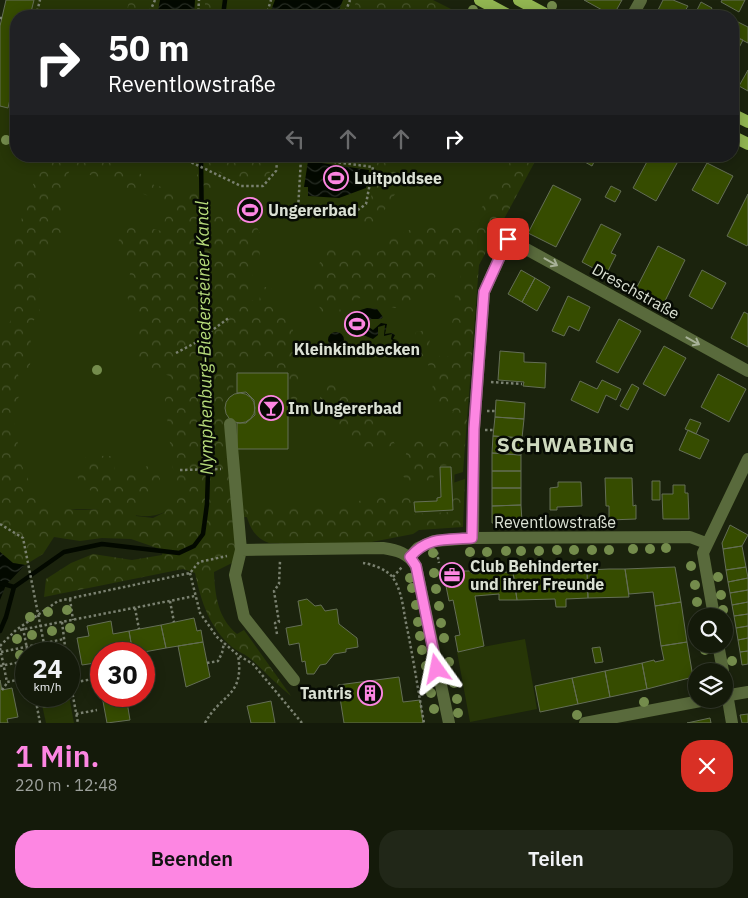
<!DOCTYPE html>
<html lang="de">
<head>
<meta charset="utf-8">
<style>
  :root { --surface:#141a0a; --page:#212718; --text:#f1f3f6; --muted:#9da19c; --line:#33382b; --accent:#fd86e2 }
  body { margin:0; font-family:"IBM Plex Sans",sans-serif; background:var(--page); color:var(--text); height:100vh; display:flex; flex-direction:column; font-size:19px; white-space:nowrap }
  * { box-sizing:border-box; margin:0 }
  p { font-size:16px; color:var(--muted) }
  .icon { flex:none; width:28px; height:28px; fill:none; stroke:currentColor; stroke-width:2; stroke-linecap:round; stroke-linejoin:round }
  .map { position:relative; height:723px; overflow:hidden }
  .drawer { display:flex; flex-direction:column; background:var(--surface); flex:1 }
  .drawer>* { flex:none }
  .top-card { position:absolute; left:10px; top:10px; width:729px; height:152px; border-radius:20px; box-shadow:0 2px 12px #0003,0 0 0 1px var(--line); background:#202124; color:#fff; overflow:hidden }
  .tools { position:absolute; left:688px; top:608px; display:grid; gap:10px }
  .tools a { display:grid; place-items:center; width:45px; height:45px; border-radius:50%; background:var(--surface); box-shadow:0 2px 12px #0003,0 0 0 1px var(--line); font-size:25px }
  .speed { position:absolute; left:15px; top:642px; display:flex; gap:10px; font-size:25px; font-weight:700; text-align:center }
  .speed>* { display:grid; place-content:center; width:65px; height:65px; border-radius:50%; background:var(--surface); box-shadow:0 2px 12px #0003,0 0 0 1px var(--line); line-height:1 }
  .speed small { font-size:12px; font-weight:400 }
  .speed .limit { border:8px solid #d22; background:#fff; color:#111 }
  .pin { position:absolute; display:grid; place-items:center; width:42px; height:42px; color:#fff; margin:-21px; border-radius:10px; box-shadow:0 2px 8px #0006 }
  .me { position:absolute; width:55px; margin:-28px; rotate:348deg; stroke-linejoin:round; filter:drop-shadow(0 0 4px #0008) }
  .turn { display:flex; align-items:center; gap:18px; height:105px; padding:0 15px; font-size:22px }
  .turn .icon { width:65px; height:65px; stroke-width:2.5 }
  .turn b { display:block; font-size:35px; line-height:42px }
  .lanes { display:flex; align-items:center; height:48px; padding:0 15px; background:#0003; justify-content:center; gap:25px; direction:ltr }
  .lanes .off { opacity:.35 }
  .round { display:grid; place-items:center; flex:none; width:52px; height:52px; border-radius:20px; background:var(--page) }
  .summary { display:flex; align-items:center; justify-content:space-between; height:85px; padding:0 15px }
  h1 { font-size:30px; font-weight:600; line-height:38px; color:var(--accent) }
  .primary-button { display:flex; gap:10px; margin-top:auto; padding:10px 15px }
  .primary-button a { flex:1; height:58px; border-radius:20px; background:var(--accent); color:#111; font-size:20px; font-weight:600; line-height:58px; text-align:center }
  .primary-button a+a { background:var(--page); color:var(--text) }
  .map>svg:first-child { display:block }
  .green { fill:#273607 }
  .forest { fill:url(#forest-crowns); fill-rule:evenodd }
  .water { fill:url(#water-waves) }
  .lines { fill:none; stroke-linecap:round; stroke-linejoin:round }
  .stream { stroke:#030900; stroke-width:4.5 }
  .building { fill:#364c00; stroke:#646e56 }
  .path { stroke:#7a8170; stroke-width:2.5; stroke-dasharray:2.5 2.5; stroke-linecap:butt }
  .minor { stroke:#596a3c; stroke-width:12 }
  .major { stroke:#92b651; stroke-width:12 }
  .tree { fill:#748c4c }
  .oneway { stroke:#a7b197 }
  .route-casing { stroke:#a45793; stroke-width:12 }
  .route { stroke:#fd86e2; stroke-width:9 }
  .labels { text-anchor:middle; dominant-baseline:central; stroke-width:5; stroke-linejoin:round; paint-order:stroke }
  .poi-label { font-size:16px; font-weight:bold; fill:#dbe1d4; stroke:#070b04; text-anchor:start }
  .street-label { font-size:16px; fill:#dbe1d4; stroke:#070b04 }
  .water-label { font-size:18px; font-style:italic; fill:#b5da7a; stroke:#070b04 }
  .district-label { font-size:21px; font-weight:bold; letter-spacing:1px; fill:#ced9be; stroke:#070b04 }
</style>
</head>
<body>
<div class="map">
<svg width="748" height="723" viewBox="0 0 748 723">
  <defs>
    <pattern id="forest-crowns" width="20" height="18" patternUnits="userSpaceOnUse" patternTransform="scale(1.25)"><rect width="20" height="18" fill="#273607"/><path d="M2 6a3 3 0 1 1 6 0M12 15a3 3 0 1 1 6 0" fill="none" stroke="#46532a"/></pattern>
    <pattern id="water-waves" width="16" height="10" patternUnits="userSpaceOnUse" patternTransform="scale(1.25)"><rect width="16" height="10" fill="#030900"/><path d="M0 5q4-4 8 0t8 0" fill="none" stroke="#272d24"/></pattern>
  </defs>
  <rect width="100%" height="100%" fill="#1b230d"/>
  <!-- green -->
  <path class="green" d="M6,0H424L458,16H16V156H531L468,264L455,436L454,514L341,523L165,512C143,522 122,512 100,504V509H62L35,497L0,487V26Z
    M525,639L537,709L470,722L457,652Z
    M40,696H69L74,723H46Z"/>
  <!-- forest -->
  <path class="forest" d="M129,0H152L145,16H126Z
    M205,0H219L217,16H205Z
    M357,0H433L465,16H350Z
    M45,156H101L137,171L154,185L190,194L198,173L216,179L217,192L209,202L210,213L217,216L247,205L256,212L255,223L261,236L259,261L249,282L251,300L259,302L261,290L265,287L271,288L276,298V315L289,318C299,346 301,372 297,401L288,397V373H270L265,356L250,358L236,366L233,389L225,403L236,534V561L214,572C215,596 218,618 237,634L244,630L291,696C277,685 265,672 252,660C246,654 238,652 232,647C209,627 201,601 195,573L183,569L44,597L46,579L71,563L93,554L132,560L162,555L163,550L131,539L102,538L80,541L54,537L43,554L25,565L13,563L0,552V334L10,322L15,240L30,192ZM71,168L146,195L170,206L161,231L141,226L124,228C114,247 117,251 131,266L127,295L130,308L139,322L137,344L139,363L151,370L170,376L165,400L176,495L165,512L153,518L136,516L135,505L153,497L160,479L156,469L147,466L135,474L120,476L115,473L113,456C96,456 81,452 74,471L79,480L100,499V509C68,511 63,510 36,496L22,466L12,412L24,385L18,375L19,369L29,368C34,353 28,340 32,325C33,319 40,314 40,308C41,288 34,269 41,249L59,248L64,237V208L54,202Z
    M207,156H266L272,160V170L260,183L241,182L207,167Z
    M349,156H385L404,168L405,179L374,226L365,228L352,225L353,219L369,208L377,165L351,161Z
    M514,156H538L479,265L463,472L453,475L452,465L439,466L430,484C417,488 412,486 403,476L407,446L422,438L447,440L453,411L430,399L435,375C428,363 412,346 416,332L426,330L431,336L429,344L442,359L449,356L455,295L461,283L460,261L441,251L434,256L440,269C430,289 414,299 395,308L360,298L339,306L341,312L323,317L310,280C332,241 330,239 375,253L386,249L391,238L426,223L445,226L472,223Z
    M325,381C365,391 375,410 395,444L370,456L357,440L341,433L319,401Z
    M465,479L463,527L419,530L413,534L356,545L269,543C251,537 248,521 243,504L353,505L372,493L411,494L414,514L453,512V483Z"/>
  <!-- water -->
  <path class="water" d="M160,0H195L194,16H157Z
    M275,0H343L339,10L317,16H269Z
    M308,161L369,170L366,188L339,198L308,196V187H304Z
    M367,308L377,309L383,317L381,319H371L368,322L369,327L373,330L381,323L387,324L385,334L392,333L395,335L393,339L397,340L393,341L391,339L392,334L384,336L385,325L378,327V335L373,339L356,332L353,325L349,329L345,323L348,314Z
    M328 340a8 8 0 1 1 16 0a8 8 0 1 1-16 0Z
    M0,552L13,563L25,565L6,585L0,600Z"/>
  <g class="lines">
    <!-- stream -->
    <path class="stream" d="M223,16L225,0
      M0,583L14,587
      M0,631L6,617L14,587L64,552L102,544L179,553L194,546L203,534L207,504L209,443L208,380L203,326L201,156"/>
  </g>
  <!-- building -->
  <path class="building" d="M6,0H34L30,16H16V73L8,108L0,106V26Z
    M584,0H622L613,16Z
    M663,0H673L688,6L682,16H655Z
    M722,0H745L739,12L721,2Z
    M701,2L712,8L708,16L695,14Z
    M732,19L748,27V43L732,35Z
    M732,35L743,40L732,61Z
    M748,70V91L739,86Z
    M574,156H597L592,166Z
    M650,156H681L656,201L633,188Z
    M707,163L733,176L718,204L692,190Z
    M553,185L581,199L556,247L528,233Z
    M611,186L621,191L615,202L605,197Z
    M748,194V244L747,246L727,236Z
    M601,224L621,234L611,253L616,255L606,275L582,262Z
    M658,246L685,260L664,303L636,289Z
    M521,270L535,278L522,302L508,294Z
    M702,270L726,283L712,309L689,296Z
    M535,278L550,287L537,311L522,302Z
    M568,296L590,307L579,331L569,326L564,336L552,331Z
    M744,312L748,314V347L731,338Z
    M619,319L641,331L618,373L596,362Z
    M664,346L686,358L665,396L643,384Z
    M500,351L524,353V362L546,363L545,388L523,386L524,382L498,380Z
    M237,373H288V449H237V423H246L255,415L254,400L246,392L237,393Z
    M718,374L746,389L729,422L701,407Z
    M602,380L621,389L616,400L606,395L598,413L571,400L580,381L597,389Z
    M632,384L639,388L628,410L620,406Z
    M225 408a15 15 0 1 1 30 0a15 15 0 1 1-30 0Z
    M496,400L525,403L524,419L495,417Z
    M495,417L524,419L522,438L493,436Z
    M690,419L701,423L696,434L685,429Z
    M688,430L709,440L700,459L679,450Z
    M493,436L522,438L521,455L492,453Z
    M492,453L521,455V471H492Z
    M440,467H451L453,510L415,512L414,502L437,501V498L441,497Z
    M492,471H521V488H492Z
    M605,478H632L633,506L636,505V519L609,520V506H606Z
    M652,481H660V500H652Z
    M558,482H581L582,506L557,507V510H550V488L558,487Z
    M673,485H685V493H688L689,519H663L662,494H673Z
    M492,488H521V505L492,506Z
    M521,505L522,522L492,523V506Z
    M730,525L748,535L742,546L723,549L722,543Z
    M742,546L746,567L726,570L723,549Z
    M675,567L681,602L655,606L653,592L629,594L625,569Z
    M746,567L748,578L728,582L726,570Z
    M609,569H625L629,597L588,598L587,570Z
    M587,570L588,598L566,599V607H556L555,599L517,600L513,572Z
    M443,571H472L471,573L513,572L517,600H499V594L475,596L484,646L458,652L455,636L460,635L453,600L449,601Z
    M748,578V590L730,593L728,582Z
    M748,590V602L732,605L730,593Z
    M307,599L315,606L321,605L325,611L337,609L339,624L357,638L358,647L346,649V652L334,654L326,664L320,665L314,674H307L305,661L302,662L299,643L289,645L286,628L302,625L298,601Z
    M681,602L687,642L661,646L655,606Z
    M748,602V614L734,616L732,605Z
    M748,614V626L736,628L734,616Z
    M194,618L197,631L201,630L203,642L166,648L161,625Z
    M111,621L113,634L129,631L133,654H101V672L97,673L95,663L82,665L77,638L89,636L87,626Z
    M161,625L166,648L133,654L129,631Z
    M748,626V638L738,640L736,628Z
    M748,638V651L740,652L738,640Z
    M203,642L210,677L186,687L178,646Z
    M687,642L693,677L647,689L642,663L654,660L655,662L664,660L661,646Z
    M600,647L603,662L595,663L592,648Z
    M748,651V664L742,665L740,652Z
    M642,663L647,689L610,697L605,671Z
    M605,671L610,697L578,704L572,678Z
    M101,672V694L97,673Z
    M399,677L403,702L420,700L423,723H344L338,685Z
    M572,678L578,704L540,712L535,686Z
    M0,680L2,690L12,688L18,717L7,719L8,723H0Z
    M102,696H126L130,720L107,723Z
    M271,701L275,723H251L247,706Z
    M748,714V723H742L740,715Z
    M710,718L711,723H687Z"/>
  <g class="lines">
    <!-- path -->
    <path class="path" d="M36,16L40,0
      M148,16L155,0
      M198,16L199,0
      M266,16L271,0
      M344,16L350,0
      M0,18H2
      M108,156L117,160L120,156
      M178,156L241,186H263L276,171L278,156
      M289,156L373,167L366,204C353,214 346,217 330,217L323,209L298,210L301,158
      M331,162V156
      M176,353L195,343L230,317
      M491,382L522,384
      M487,411H495
      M485,430H494
      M180,470L221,469
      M0,524L23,538L46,654
      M437,552L439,563
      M363,563C372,564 388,570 393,578C402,591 403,608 406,623C413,656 418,690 424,723
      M190,573L200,613L217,637L238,655L253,664L302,723
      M393,577L402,567
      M70,599L73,620
      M170,601L174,622
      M135,608L139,629
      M62,622L66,654
      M23,628L28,654
      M20,630L195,596
      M277,634L275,623L279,622L274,591L279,584L280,561
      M0,646L16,630L58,601L190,573L199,562L227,556
      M0,648L7,682L26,678
      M1,652L64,639
      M207,663L218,661L222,653L224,643
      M0,666L26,661
      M69,675L78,723
      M71,683L93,679
      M2,690L7,683
      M35,696L40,723
      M76,714L97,710
      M205,723C220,694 245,697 238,655"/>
    <!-- minor -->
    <path class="minor" d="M632,16L641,0
      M230,424L241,550L235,575L244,617L294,680
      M473,538L474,429L484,292L508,239L748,371
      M241,550L383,548C397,550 408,553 416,566L449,723
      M410,557L418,548L434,541L473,538L690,537L706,543
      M714,616L703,553L748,459
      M718,644L723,671
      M724,676L732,723
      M724,696L748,692
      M585,723L711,699"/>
    <!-- major -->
    <path class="major" d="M480,0L510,16
      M519,0L549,16
      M732,114L748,122
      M732,136L748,144"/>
  </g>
  <!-- trees -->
  <g class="tree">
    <circle cx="552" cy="6" r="5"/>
    <circle cx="473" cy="10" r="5"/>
    <circle cx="6" cy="140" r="5"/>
    <circle cx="97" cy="370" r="5"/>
    <circle cx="666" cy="548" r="5"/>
    <circle cx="633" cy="549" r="5"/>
    <circle cx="650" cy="549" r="5"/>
    <circle cx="557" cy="550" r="5"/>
    <circle cx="574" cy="550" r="5"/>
    <circle cx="592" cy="550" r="5"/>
    <circle cx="609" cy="550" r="5"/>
    <circle cx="506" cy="551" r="5"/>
    <circle cx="521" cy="551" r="5"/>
    <circle cx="539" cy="551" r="5"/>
    <circle cx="470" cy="552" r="5"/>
    <circle cx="487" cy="552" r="5"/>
    <circle cx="433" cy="553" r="5"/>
    <circle cx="691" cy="566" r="5"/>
    <circle cx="434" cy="573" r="5"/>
    <circle cx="718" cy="577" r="5"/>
    <circle cx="410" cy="578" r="5"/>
    <circle cx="695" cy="585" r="5"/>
    <circle cx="412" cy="588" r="5"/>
    <circle cx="436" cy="589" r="5"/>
    <circle cx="721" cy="595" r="5"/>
    <circle cx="697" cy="602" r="5"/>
    <circle cx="416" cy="605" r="5"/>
    <circle cx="439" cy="606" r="5"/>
    <circle cx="67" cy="610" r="5"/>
    <circle cx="723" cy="610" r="5"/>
    <circle cx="48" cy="612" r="5"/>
    <circle cx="30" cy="617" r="5"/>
    <circle cx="418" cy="622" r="5"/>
    <circle cx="441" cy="623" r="5"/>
    <circle cx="70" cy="628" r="5"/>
    <circle cx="52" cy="631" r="5"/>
    <circle cx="32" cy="635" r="5"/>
    <circle cx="420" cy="636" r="5"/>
    <circle cx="444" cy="638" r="5"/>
    <circle cx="17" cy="639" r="5"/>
    <circle cx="56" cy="648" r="5"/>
    <circle cx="422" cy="650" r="5"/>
    <circle cx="705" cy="650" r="5"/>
    <circle cx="20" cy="655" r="5"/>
    <circle cx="732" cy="661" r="5"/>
    <circle cx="449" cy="662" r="5"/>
    <circle cx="426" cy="666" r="5"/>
    <circle cx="428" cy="679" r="5"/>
    <circle cx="454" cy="683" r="5"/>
    <circle cx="431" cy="693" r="5"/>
    <circle cx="457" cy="699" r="5"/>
    <circle cx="644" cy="702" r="5"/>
    <circle cx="45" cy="703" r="5"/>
    <circle cx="434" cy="709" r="5"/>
    <circle cx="458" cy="713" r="5"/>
    <circle cx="577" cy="715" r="5"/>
  </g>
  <!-- one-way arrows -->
  <defs><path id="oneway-shaft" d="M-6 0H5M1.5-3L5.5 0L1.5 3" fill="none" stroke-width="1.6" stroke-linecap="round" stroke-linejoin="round" transform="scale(1.25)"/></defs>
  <g class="oneway">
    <use href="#oneway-shaft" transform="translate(551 262) rotate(29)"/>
    <use href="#oneway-shaft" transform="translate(693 341) rotate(29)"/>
  </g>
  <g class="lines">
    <defs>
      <path id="route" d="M437,669L416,566L410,557C428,536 447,540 472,538L474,429L484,292L508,239"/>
    </defs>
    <!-- route casing -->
    <use href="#route" class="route-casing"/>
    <!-- route -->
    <use href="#route" class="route"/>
  </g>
  <!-- icons -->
  <defs>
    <symbol id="stadium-ring" viewBox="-11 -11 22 22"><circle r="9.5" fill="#070b04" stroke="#fd86e2" stroke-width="1.5"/><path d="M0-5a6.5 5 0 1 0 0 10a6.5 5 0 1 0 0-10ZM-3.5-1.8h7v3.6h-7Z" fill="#fd86e2"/></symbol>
    <symbol id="bar-ring" viewBox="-11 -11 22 22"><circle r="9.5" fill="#070b04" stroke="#fd86e2" stroke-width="1.5"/><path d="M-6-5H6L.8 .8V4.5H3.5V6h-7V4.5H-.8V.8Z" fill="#fd86e2"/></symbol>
    <symbol id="office-ring" viewBox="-11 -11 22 22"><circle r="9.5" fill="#070b04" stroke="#fd86e2" stroke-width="1.5"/><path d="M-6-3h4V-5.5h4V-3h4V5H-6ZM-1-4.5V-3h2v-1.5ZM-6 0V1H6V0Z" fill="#fd86e2"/></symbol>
    <symbol id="building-ring" viewBox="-11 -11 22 22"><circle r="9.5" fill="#070b04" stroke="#fd86e2" stroke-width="1.5"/><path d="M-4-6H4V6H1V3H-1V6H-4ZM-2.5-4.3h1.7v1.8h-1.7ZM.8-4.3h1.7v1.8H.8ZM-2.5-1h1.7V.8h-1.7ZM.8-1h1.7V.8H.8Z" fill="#fd86e2"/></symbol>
  </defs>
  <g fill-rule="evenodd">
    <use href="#stadium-ring" x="322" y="164" width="28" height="28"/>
    <use href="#stadium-ring" x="236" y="196" width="28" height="28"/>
    <use href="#stadium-ring" x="343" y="310" width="28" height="28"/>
    <use href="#bar-ring" x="257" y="394" width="28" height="28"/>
    <use href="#office-ring" x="438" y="561" width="28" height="28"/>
    <use href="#building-ring" x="356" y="679" width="28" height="28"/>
  </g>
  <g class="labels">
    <!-- poi labels -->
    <g class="poi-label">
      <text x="354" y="178">Luitpoldsee</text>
      <text x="268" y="210">Ungererbad</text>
      <text x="357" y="349" text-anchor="middle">Kleinkindbecken</text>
      <text x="288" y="408">Im Ungererbad</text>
      <text x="470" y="566">Club Behinderter<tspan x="470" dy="18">und ihrer Freunde</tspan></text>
      <text x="352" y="693" text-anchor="end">Tantris</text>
    </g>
    <!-- street labels -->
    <g class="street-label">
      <text transform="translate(636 291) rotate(29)">Dreschstraße</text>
      <text x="555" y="522">Reventlowstraße</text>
    </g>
    <!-- water labels -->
    <g class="water-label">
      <text transform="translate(204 338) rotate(-91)">Nymphenburg-Biedersteiner Kanal</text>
    </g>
    <!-- district labels -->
    <g class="district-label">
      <text x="566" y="444">SCHWABING</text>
    </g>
  </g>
</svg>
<div class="tools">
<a><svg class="icon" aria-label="search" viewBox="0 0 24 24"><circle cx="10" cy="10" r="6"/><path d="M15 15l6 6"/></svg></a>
<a><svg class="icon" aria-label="layers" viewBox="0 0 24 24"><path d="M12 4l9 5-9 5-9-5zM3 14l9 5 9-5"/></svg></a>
</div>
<div class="speed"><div>24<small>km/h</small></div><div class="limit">30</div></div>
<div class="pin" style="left:508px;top:239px;background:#d93025"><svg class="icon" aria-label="arrive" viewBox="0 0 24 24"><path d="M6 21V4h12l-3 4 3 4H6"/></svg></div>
<svg class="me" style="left:437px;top:669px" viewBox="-20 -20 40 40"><path d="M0-17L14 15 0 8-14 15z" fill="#fd86e2" stroke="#fff" stroke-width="4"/></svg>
<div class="top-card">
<div class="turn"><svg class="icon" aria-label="right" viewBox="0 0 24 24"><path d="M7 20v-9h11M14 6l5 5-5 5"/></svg><div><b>50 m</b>Reventlowstraße</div></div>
<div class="lanes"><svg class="icon off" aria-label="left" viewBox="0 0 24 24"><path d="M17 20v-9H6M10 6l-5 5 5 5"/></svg><svg class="icon off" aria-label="ahead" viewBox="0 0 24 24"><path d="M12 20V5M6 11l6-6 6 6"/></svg><svg class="icon off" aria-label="ahead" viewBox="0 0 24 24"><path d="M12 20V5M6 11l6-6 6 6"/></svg><svg class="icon" aria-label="right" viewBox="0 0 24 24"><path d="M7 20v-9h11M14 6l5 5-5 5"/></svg></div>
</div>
</div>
<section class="drawer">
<div class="summary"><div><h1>1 Min.</h1><p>220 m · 12:48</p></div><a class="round" style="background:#d93025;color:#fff"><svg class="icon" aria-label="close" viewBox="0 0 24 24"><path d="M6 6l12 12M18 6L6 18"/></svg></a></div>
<div class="primary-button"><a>Beenden</a><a>Teilen</a></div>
</section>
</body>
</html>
